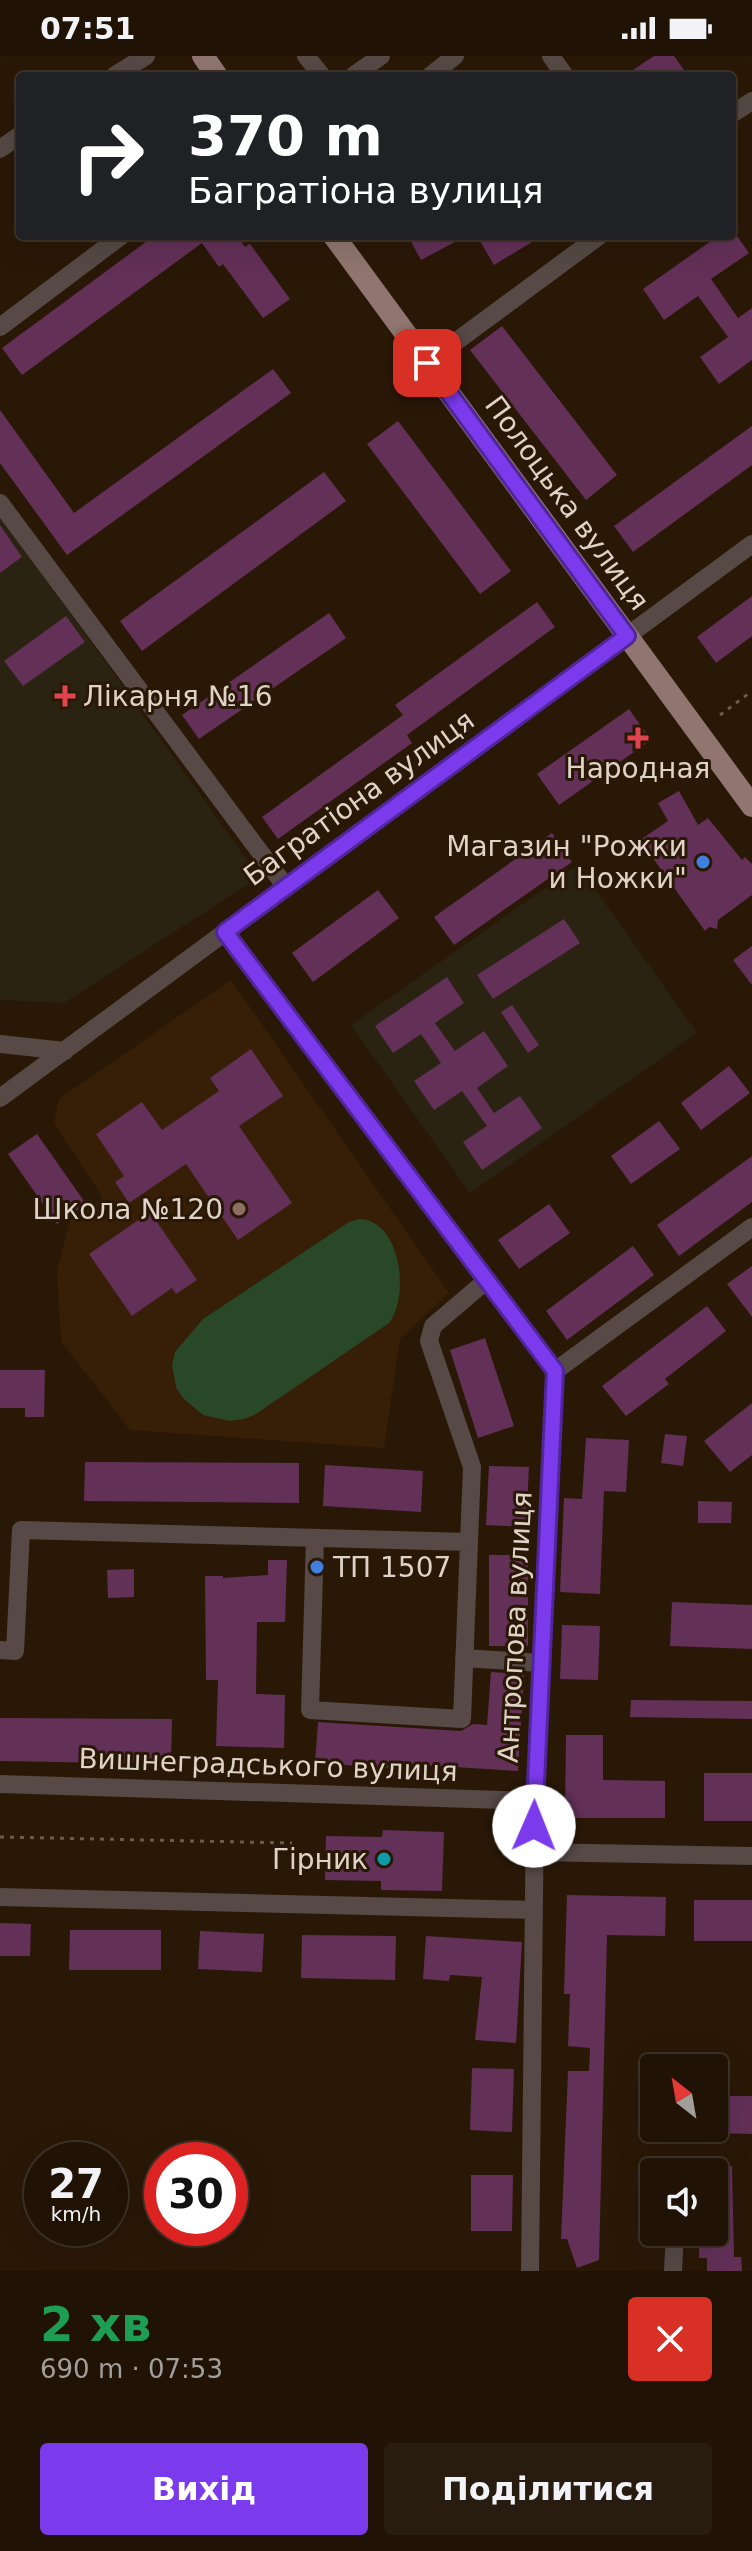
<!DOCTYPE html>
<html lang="uk">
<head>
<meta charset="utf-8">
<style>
  :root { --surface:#201205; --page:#281b0f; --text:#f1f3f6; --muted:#a29e9a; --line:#3d3227; --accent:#7c3aed }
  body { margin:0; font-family:"DejaVu Sans",sans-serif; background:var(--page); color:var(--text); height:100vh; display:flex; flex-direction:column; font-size:30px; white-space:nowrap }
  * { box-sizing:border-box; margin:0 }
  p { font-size:26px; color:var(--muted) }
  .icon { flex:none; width:44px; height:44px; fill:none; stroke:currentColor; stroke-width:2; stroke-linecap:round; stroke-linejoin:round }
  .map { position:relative; height:2215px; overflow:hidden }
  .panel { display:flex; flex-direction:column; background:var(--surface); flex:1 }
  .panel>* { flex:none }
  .banner { position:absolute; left:16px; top:16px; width:720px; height:168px; border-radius:8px; box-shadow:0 8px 32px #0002,0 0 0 2px var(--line); background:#202124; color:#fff; overflow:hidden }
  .needle { width:52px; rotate:329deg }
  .tools { position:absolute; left:640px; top:1998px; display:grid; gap:16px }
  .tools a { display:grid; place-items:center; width:88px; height:88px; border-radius:8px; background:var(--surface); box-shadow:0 8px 32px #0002,0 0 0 2px var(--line); font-size:40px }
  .speed { position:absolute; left:24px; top:2086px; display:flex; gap:16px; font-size:40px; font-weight:700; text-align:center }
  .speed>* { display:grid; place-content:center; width:104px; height:104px; border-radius:50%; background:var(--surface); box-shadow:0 8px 32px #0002,0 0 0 2px var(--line); line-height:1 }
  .speed small { font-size:20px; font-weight:400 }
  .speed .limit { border:12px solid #d22; background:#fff; color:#111 }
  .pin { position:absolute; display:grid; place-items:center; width:68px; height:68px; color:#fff; margin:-34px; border-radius:16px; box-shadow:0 4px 12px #0006 }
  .me { position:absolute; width:88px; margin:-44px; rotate:1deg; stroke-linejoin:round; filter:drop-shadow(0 0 6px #0008) }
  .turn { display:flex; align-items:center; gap:28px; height:168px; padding:0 40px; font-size:36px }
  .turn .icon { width:104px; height:104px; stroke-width:2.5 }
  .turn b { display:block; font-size:56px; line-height:68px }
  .round { display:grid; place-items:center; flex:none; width:84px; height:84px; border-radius:8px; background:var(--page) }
  .head { display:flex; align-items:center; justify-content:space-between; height:136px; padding:0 40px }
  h1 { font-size:48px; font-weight:700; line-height:60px; color:#1e9e55 }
  .primary-button { display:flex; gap:16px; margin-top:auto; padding:16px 40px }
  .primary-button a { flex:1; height:92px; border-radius:8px; background:var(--accent); color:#fff; font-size:32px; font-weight:700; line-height:92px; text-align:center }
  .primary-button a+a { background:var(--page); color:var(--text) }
  .status { display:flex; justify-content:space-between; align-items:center; height:56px; padding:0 40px; background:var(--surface); direction:ltr }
  .status svg { height:22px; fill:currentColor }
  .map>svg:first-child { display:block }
  .built { fill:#361e07 }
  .medical { fill:#2a2312 }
  .green { fill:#284827 }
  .building { fill:#633058 }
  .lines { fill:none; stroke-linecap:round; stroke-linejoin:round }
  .path { stroke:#6c5c4d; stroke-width:3; stroke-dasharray:4 6; stroke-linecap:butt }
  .minor { stroke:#564946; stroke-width:18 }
  .major { stroke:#907570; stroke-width:22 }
  .route-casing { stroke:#51269a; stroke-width:20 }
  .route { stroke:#7c3aed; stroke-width:14 }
  .health-dot { fill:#e0444e; stroke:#2a1807; stroke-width:3 }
  .shop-dot { fill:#3f7fe0; stroke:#2a1807; stroke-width:3 }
  .education-dot { fill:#8d6e63; stroke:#2a1807; stroke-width:3 }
  .culture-dot { fill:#0f9aa8; stroke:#2a1807; stroke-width:3 }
  .labels { text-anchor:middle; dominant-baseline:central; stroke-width:6; stroke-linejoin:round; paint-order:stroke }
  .street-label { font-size:28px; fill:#dfd2c7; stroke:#2a1807 }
  .poi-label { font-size:28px; fill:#dfd2c7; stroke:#2a1807; text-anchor:end }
</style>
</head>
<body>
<div class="status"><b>07:51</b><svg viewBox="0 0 49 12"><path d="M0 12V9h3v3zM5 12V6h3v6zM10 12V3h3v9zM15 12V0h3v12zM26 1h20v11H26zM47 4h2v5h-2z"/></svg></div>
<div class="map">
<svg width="752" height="2215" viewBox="0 0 752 2215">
  <rect width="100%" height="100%" fill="#2a1807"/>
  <!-- built -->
  <path class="built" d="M231,924L449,1237L400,1283L384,1392L130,1374L61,1285L57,1215L70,1165L103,1142L54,1067L59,1043Z"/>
  <!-- medical -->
  <path class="medical" d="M0,458L259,821L64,947L0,944Z
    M578,809L697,977L470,1137L351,969Z"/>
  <!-- green -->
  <path class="green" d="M360,1163C401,1165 410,1240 389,1267L256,1358L244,1363L230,1365L203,1359L183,1342L176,1331L172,1309L175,1296L203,1263L349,1166Z"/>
  <!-- building -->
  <path class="building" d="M654,0H674L684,14L676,20H624Z
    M154,180H237L245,191L250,188L290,243L263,262L223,208L219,211L202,187L22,319L2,292Z
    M408,180H466L421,204Z
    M477,180H542L494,209Z
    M718,180H737L749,197L711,223L738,262L752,252V304L719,328L700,301L728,281L698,240L664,264L643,233Z
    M502,270L617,419L586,444L470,294Z
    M273,313L291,337L67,499L0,407V354L74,457Z
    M398,365L511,515L480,538L367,388Z
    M752,370V409L633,496L614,470Z
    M324,416L346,445L142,595L120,565Z
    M0,469L22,501L0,517Z
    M752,540V580L716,607L697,581Z
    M537,546L555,571L407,679L412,687L278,783L262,761L403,659L395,649Z
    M329,557L346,582L199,683L182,659Z
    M66,560L85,586L23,630L4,605Z
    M629,653L651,684L559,749L537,718Z
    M679,735L698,769L708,762L742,804L745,801L752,808V839L718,864L717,873L709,871L705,875L640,784L668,765L658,747Z
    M552,777L572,806L454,889L434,861Z
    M378,834L399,862L313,926L292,897Z
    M564,863L580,887L493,943L477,919Z
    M752,890V929L733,904Z
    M447,921L464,947L435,967L455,995L484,975L508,1010L477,1032L494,1057L520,1040L542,1072L482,1114L463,1086L487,1070L462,1035L434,1054L414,1025L441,1007L421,978L393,997L375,970Z
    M512,949L539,989L528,997L501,956Z
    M251,993L283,1040L239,1070L292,1147L238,1184L186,1108L129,1147L115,1126L124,1120L96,1078L142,1046L162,1074L219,1035L210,1022Z
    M729,1010L750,1037L701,1074L681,1047Z
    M659,1065L680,1093L631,1128L611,1100Z
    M37,1078L86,1148L57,1168L8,1098Z
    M752,1100V1146L679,1200L657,1169Z
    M549,1148L570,1177L519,1213L498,1184Z
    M150,1156L197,1224L176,1238L172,1232L132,1260L89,1198Z
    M633,1190L654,1219L567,1284L546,1255Z
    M752,1210V1261L727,1228Z
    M707,1250L726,1275L665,1323L669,1328L626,1360L602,1330Z
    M485,1282L514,1370L478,1382L450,1294Z
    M0,1314H45L44,1361H25V1352H0Z
    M752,1347V1399L730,1416L704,1385Z
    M665,1378L687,1380L683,1410L661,1407Z
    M586,1382L629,1384L626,1436L604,1435L600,1538L560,1536L564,1442L582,1443Z
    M85,1406L299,1407V1447L84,1445Z
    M325,1409L423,1415L421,1456L323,1450Z
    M489,1410L529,1411L526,1471L486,1469Z
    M698,1445L732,1446L731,1467H698Z
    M489,1499H528V1590H489Z
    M268,1504H287L285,1566H257L256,1638L285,1639L284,1692L216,1690L218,1624H206L205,1520H223V1522L268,1519Z
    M134,1513V1541L108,1542L107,1514Z
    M672,1546L752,1549V1593L670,1590Z
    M562,1569L600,1570L598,1624L560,1623Z
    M491,1616L524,1618L518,1715L406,1708V1713L315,1707L318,1666L461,1675L473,1668L487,1669Z
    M631,1644L752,1645V1663L630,1661Z
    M0,1662L172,1663L171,1708L0,1705Z
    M566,1679H603V1724L665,1725V1762H565Z
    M704,1717H752V1765H704Z
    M383,1774L444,1776L442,1835L381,1834V1825L325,1824L326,1780L382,1781Z
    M567,1839L666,1841L665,1880L607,1879L599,2204L577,2212L567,2183H561L568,2015H589L590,1992L568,1990L570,1938H564Z
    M694,1844H752V1885H694Z
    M0,1867L31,1868L30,1900H0Z
    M70,1874H161V1914H69Z
    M200,1875L264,1878L262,1916L198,1913Z
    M302,1879L396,1880L395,1924L301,1922Z
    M426,1880L522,1886L516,1987L475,1984L482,1921L450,1919L449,1925L423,1923Z
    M472,2012L514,2013L512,2076L470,2074Z
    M714,2040H752V2078L714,2077Z
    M732,2110L734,2201H741L742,2215H707V2202H699V2176H714V2111Z
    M471,2119H513L512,2175H471Z"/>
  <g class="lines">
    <!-- path -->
    <path class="path" d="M720,659L752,635
      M0,1781L292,1787"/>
    <!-- minor -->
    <path class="minor" d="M306,0L322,20
      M551,0L565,20
      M114,20L146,0
      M353,20L381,0
      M430,20L455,0
      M732,58L752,45
      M0,93L20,79
      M0,271L121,180
      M427,307L599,180
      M0,447L286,831
      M225,876L555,1315
      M0,988L65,995
      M0,1042L752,488
      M469,1486L472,1411L429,1285L433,1270L487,1224
      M0,1594L15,1595L21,1474L469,1486L462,1663L310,1654L315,1482
      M464,1602L541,1607
      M0,1728L535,1745
      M534,1796L752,1800
      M0,1841L534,1854
      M677,2116V2115
      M530,2215L535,1745L555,1315L752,1171
      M673,2215L675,2176"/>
    <!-- major -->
    <path class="major" d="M203,0L217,20
      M334,180L752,750"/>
  </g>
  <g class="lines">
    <defs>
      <path id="route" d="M427,307L627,580L225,876L555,1315L534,1770"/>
    </defs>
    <!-- route casing -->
    <use href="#route" class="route-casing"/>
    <!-- route -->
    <use href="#route" class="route"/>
  </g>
  <!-- markers -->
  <g class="health-dot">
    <path d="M61 628h8v8h8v8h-8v8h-8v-8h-8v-8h8z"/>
    <path d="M634 670h8v8h8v8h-8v8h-8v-8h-8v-8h8z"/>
  </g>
  <g class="shop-dot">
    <circle cx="703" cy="806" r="8"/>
    <circle cx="317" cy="1511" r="8"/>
  </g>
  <circle class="education-dot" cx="239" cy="1153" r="8"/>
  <circle class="culture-dot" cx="384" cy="1803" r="8"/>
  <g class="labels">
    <!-- street labels -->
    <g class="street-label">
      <text transform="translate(567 447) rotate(54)">Полоцька вулиця</text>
      <text transform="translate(359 742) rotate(-36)">Багратіона вулиця</text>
      <text transform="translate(515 1571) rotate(-87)">Антропова вулиця</text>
      <text transform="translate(268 1709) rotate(2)">Вишнеградського вулиця</text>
    </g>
    <!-- poi labels -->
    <g class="poi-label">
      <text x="83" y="640" text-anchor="start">Лікарня №16</text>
      <text x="638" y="712" text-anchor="middle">Народная</text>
      <text x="687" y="790">Магазин "Рожки<tspan x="687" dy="32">и Ножки"</tspan></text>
      <text x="223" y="1153">Школа №120</text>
      <text x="333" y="1511" text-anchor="start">ТП 1507</text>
      <text x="368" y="1803">Гірник</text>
    </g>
  </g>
</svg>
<div class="tools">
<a><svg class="needle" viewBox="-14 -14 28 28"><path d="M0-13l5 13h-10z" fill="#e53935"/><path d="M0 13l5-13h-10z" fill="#a29e9a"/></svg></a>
<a><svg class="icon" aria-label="sound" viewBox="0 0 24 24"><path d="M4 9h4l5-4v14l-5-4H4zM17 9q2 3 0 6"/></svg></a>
</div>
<div class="speed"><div>27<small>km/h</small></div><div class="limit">30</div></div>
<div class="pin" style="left:427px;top:307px;background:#d93025"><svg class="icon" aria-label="arrive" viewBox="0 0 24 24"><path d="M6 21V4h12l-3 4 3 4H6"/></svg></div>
<svg class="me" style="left:534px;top:1770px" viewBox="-20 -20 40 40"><circle r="19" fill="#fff"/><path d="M0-13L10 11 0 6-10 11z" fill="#7c3aed"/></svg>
<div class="banner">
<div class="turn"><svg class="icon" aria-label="right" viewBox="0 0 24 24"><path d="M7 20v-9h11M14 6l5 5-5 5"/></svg><div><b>370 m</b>Багратіона вулиця</div></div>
</div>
</div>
<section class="panel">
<div class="head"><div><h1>2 хв</h1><p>690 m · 07:53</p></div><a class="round" style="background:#d93025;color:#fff"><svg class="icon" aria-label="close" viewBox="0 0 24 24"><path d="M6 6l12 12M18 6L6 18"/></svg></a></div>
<div class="primary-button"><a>Вихід</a><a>Поділитися</a></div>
</section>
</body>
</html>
